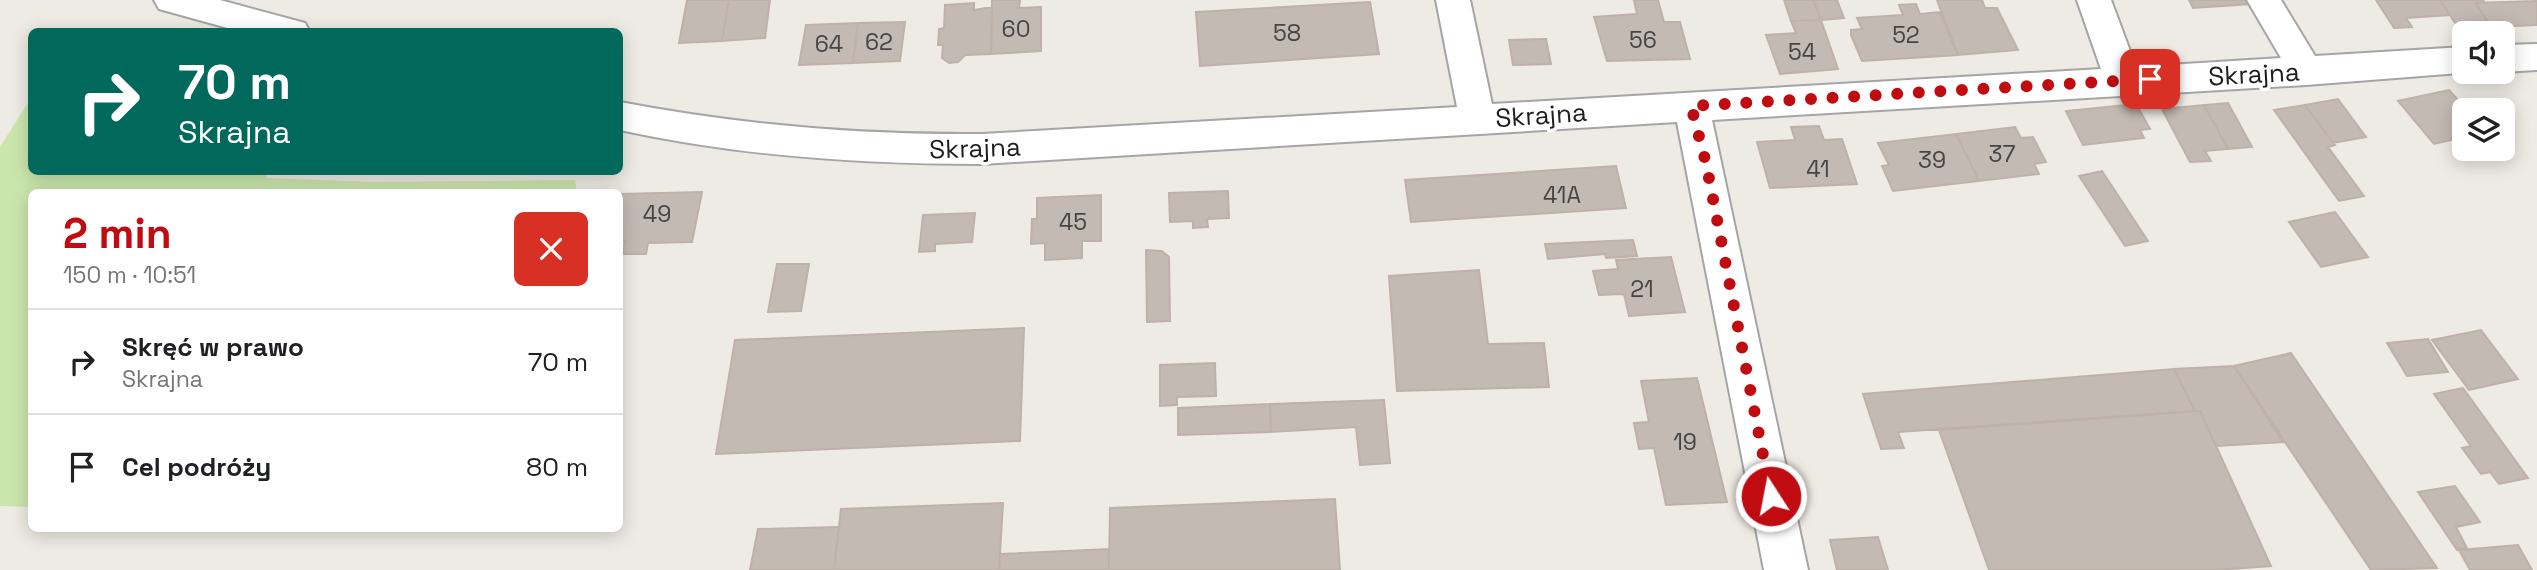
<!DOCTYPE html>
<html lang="pl">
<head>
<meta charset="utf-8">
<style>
  :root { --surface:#fff; --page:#f6f6f6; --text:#202124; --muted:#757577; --line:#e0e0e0; --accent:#c00b11 }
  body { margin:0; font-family:"Space Grotesk",sans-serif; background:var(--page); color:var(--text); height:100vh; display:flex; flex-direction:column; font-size:26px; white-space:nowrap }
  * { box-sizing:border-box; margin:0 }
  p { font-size:23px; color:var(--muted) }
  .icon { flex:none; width:38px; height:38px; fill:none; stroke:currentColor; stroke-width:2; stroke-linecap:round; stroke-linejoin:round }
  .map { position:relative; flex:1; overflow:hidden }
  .drawer { position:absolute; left:28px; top:189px; width:595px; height:343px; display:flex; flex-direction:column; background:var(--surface); border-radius:10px; box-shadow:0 4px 18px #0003 }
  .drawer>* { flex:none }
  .banner { position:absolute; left:28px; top:28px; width:595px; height:147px; border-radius:10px; box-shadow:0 4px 18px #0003; background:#00695c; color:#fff; overflow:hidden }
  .tools { position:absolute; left:2452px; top:21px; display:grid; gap:14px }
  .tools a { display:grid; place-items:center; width:63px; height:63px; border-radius:10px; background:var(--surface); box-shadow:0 4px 18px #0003; font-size:35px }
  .pin { position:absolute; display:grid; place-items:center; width:60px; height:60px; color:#fff; margin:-30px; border-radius:14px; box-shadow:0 4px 10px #0006 }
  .me { position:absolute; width:77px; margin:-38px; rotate:349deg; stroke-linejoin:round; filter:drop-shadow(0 0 5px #0008) }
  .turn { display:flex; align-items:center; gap:24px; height:147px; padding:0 35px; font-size:32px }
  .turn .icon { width:91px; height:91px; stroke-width:2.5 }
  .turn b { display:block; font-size:49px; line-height:60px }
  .round { display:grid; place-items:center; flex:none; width:74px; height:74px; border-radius:10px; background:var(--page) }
  .summary { display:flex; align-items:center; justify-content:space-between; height:119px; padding:0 35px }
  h1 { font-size:42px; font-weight:600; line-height:52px; color:var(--accent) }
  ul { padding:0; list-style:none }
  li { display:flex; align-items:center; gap:21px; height:105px; padding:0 35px; border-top:2px solid var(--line) }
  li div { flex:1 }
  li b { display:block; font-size:26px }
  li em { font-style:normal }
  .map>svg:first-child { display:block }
  .grass { fill:#cbe6ad }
  .building { fill:#c3bab4; stroke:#bfb1a8; stroke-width:2 }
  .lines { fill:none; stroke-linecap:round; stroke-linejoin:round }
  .minor-casing { stroke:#a5a5a5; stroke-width:4 }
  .minor { fill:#fff; fill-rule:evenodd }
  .route { stroke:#c00b11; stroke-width:12; stroke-dasharray:0 21.6 }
  .labels { text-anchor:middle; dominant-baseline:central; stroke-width:7; stroke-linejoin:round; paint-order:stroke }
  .number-label { font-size:23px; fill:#474544 }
  .street-label { font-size:26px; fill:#1e1e1e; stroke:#fff }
</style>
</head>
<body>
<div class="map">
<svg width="2537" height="570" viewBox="0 0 2537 570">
  <rect width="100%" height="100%" fill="#eeebe4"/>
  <!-- grass -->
  <path class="grass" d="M31,98L32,172H262L268,178L374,182L575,180L577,192H32L31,507L0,506V147Z"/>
  <!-- building -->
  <path class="building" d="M687,0H729L722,41L679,43Z
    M729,0H770L765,38L722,41Z
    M992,0H1020L1019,8L1041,7V51L991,54Z
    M1634,0H1658L1664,22H1680L1690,59L1607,61L1594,17L1637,14Z
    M1784,0H1813L1821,20L1791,21Z
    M1813,0H1837L1844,18L1821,20Z
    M1937,0H1982L1985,8H1997L2018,50L1958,55Z
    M2189,0H2249L2251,4L2193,8Z
    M2376,0H2440L2450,15L2406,18L2412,27L2394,28Z
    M2440,0H2483L2485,3H2476L2487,21L2455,23Z
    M2537,1V25L2491,27L2476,3Z
    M1370,2L1379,54L1200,66L1196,12Z
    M974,3V10L992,7L991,54L965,55L958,62L949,63L942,58L943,45H938L939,29L944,28L945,5Z
    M1916,4L1920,14L1940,12L1958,55L1862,61L1851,35V30L1862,29L1857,18L1903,15L1899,5Z
    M1821,20L1838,69L1780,74L1766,35L1796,33L1791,21Z
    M905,22L900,61L853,63L858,23Z
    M858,23L853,63L799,65L806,25Z
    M1546,39L1551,64L1513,65L1509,40Z
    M2449,90L2467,110H2464V137L2434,144L2398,101Z
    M2338,99L2366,137L2333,143L2305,105Z
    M2228,103L2252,147L2228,149L2204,105Z
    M2136,104L2150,129L2140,130L2144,138L2083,145L2066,111Z
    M2204,105L2228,149L2205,151L2211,161L2190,162L2162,109Z
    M2305,105L2335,145L2328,147L2364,196L2339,201L2274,110Z
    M1819,126L1824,140L1842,139L1857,184L1770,188L1757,142L1795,140L1791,127Z
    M2015,127L2021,138L2033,137L2046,162L2034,164L2039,174L1979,181L1956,134Z
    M1956,134L1979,181L1893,191L1882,166L1889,165L1878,143Z
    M1616,166L1626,208L1411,222L1405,180Z
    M2102,171L2148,241L2125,246L2079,176Z
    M1228,191L1229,218L1207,219L1208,227L1193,228V221L1170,222L1169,193Z
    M702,192L692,242L648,243L646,254H622L625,241H620V194Z
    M1101,195V241H1082V258L1045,260V243L1031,244L1032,219H1037V198Z
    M2335,212L2368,257L2321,267L2289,222Z
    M975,213L972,242L935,244V251L919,252L923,215Z
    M1633,240L1637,256L1606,258L1605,254L1548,259L1545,244Z
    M1146,250L1162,251L1169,257L1170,321L1147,322Z
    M1671,257L1685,312L1629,316L1624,294L1599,295L1593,271L1618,269L1616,260Z
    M777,264H809L801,311L768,312Z
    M1479,270L1488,344L1544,343L1549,387L1397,391L1389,276Z
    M1024,328L1020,441L716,454L735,340Z
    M2481,330L2518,379L2469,390L2432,340Z
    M2428,339L2448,372L2407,376L2387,343Z
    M2291,353L2437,568L2371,570L2234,366Z
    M1215,363L1216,396L1177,397V405L1160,406V365Z
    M2234,366L2283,442L2216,446L2200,411H2195L2174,369Z
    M2174,369L2195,411L1898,432L1904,448L1881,449L1863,394Z
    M1697,378L1727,502L1666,505L1654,448L1639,449L1634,423L1649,422L1641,381Z
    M2463,388L2528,478L2499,484L2490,472L2481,474L2462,448L2471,446L2434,394Z
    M1384,400L1390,463L1360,465L1356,427L1271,432L1270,404Z
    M1270,404L1271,432L1178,435V408Z
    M2200,411L2271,566L2217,570H1989L1939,430Z
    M2455,486L2480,522L2456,527L2467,548L2457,550L2418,492Z
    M1335,499L1340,570H1109L1110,508Z
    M1003,503L999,570H834L841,509Z
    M839,527L834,570H750L758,529Z
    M1878,537L1888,570H1837L1830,540Z
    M2518,545L2532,570H2470L2459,550Z
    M1109,549V570H999L1000,554Z"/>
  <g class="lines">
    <defs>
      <path id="minor" d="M154,0H220L305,23L310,32H242L159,9Z
        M1436,0H1470L1492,104L2101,69L2077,0H2111L2136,67L2281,58L2247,0H2281L2315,56L2464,47V72H2473L2306,85L1712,120L1808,570H1764L1677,122L982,164C860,164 739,156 620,130V102C740,125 860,135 982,134L1457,107Z
        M2537,44V70L2502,72H2500H2502V45Z"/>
    </defs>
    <!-- minor casing -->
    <use href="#minor" class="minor-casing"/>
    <!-- minor -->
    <use href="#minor" class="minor"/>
  </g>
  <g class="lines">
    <!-- route -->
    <path class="route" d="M1771,496L1706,163L1691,106L2150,79"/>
  </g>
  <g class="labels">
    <!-- number labels -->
    <g class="number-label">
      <text x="1016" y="29">60</text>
      <text x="1287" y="33">58</text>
      <text x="1906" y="35">52</text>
      <text x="1643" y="40">56</text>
      <text x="879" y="42">62</text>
      <text x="829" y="44">64</text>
      <text x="1802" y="52">54</text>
      <text x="2002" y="154">37</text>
      <text x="1932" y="160">39</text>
      <text x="1818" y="169">41</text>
      <text x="1562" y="195">41A</text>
      <text x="657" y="214">49</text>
      <text x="1073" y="222">45</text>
      <text x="1642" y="289">21</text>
      <text x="1685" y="442">19</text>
    </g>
    <!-- street labels -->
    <g class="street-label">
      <text transform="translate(2254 74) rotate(-3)">Skrajna</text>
      <text transform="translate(1541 115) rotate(-4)">Skrajna</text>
      <text transform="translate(975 148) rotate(-2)">Skrajna</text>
    </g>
  </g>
</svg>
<div class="tools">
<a><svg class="icon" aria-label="sound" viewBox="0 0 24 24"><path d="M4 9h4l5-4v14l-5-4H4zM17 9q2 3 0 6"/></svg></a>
<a><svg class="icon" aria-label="layers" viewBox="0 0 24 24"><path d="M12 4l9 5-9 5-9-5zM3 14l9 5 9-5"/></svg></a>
</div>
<div class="pin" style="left:2150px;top:79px;background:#d93025"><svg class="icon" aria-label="arrive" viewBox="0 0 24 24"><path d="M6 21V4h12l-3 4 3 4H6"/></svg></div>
<svg class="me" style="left:1771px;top:496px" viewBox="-20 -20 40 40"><circle r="17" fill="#c00b11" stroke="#fff" stroke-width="3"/><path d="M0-11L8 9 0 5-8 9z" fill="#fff"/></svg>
<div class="banner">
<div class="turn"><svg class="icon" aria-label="right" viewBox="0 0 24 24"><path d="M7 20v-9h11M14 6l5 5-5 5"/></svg><div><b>70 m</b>Skrajna</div></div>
</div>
<section class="drawer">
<div class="summary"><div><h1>2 min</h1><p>150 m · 10:51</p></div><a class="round" style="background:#d93025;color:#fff"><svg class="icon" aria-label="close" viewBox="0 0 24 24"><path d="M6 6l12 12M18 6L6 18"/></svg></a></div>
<ul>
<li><svg class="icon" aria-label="right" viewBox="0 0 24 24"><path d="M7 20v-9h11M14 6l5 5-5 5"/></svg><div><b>Skręć w prawo</b><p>Skrajna</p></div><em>70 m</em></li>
<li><svg class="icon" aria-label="arrive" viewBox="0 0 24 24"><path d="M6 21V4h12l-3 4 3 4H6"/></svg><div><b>Cel podróży</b></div><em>80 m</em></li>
</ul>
</section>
</div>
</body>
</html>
